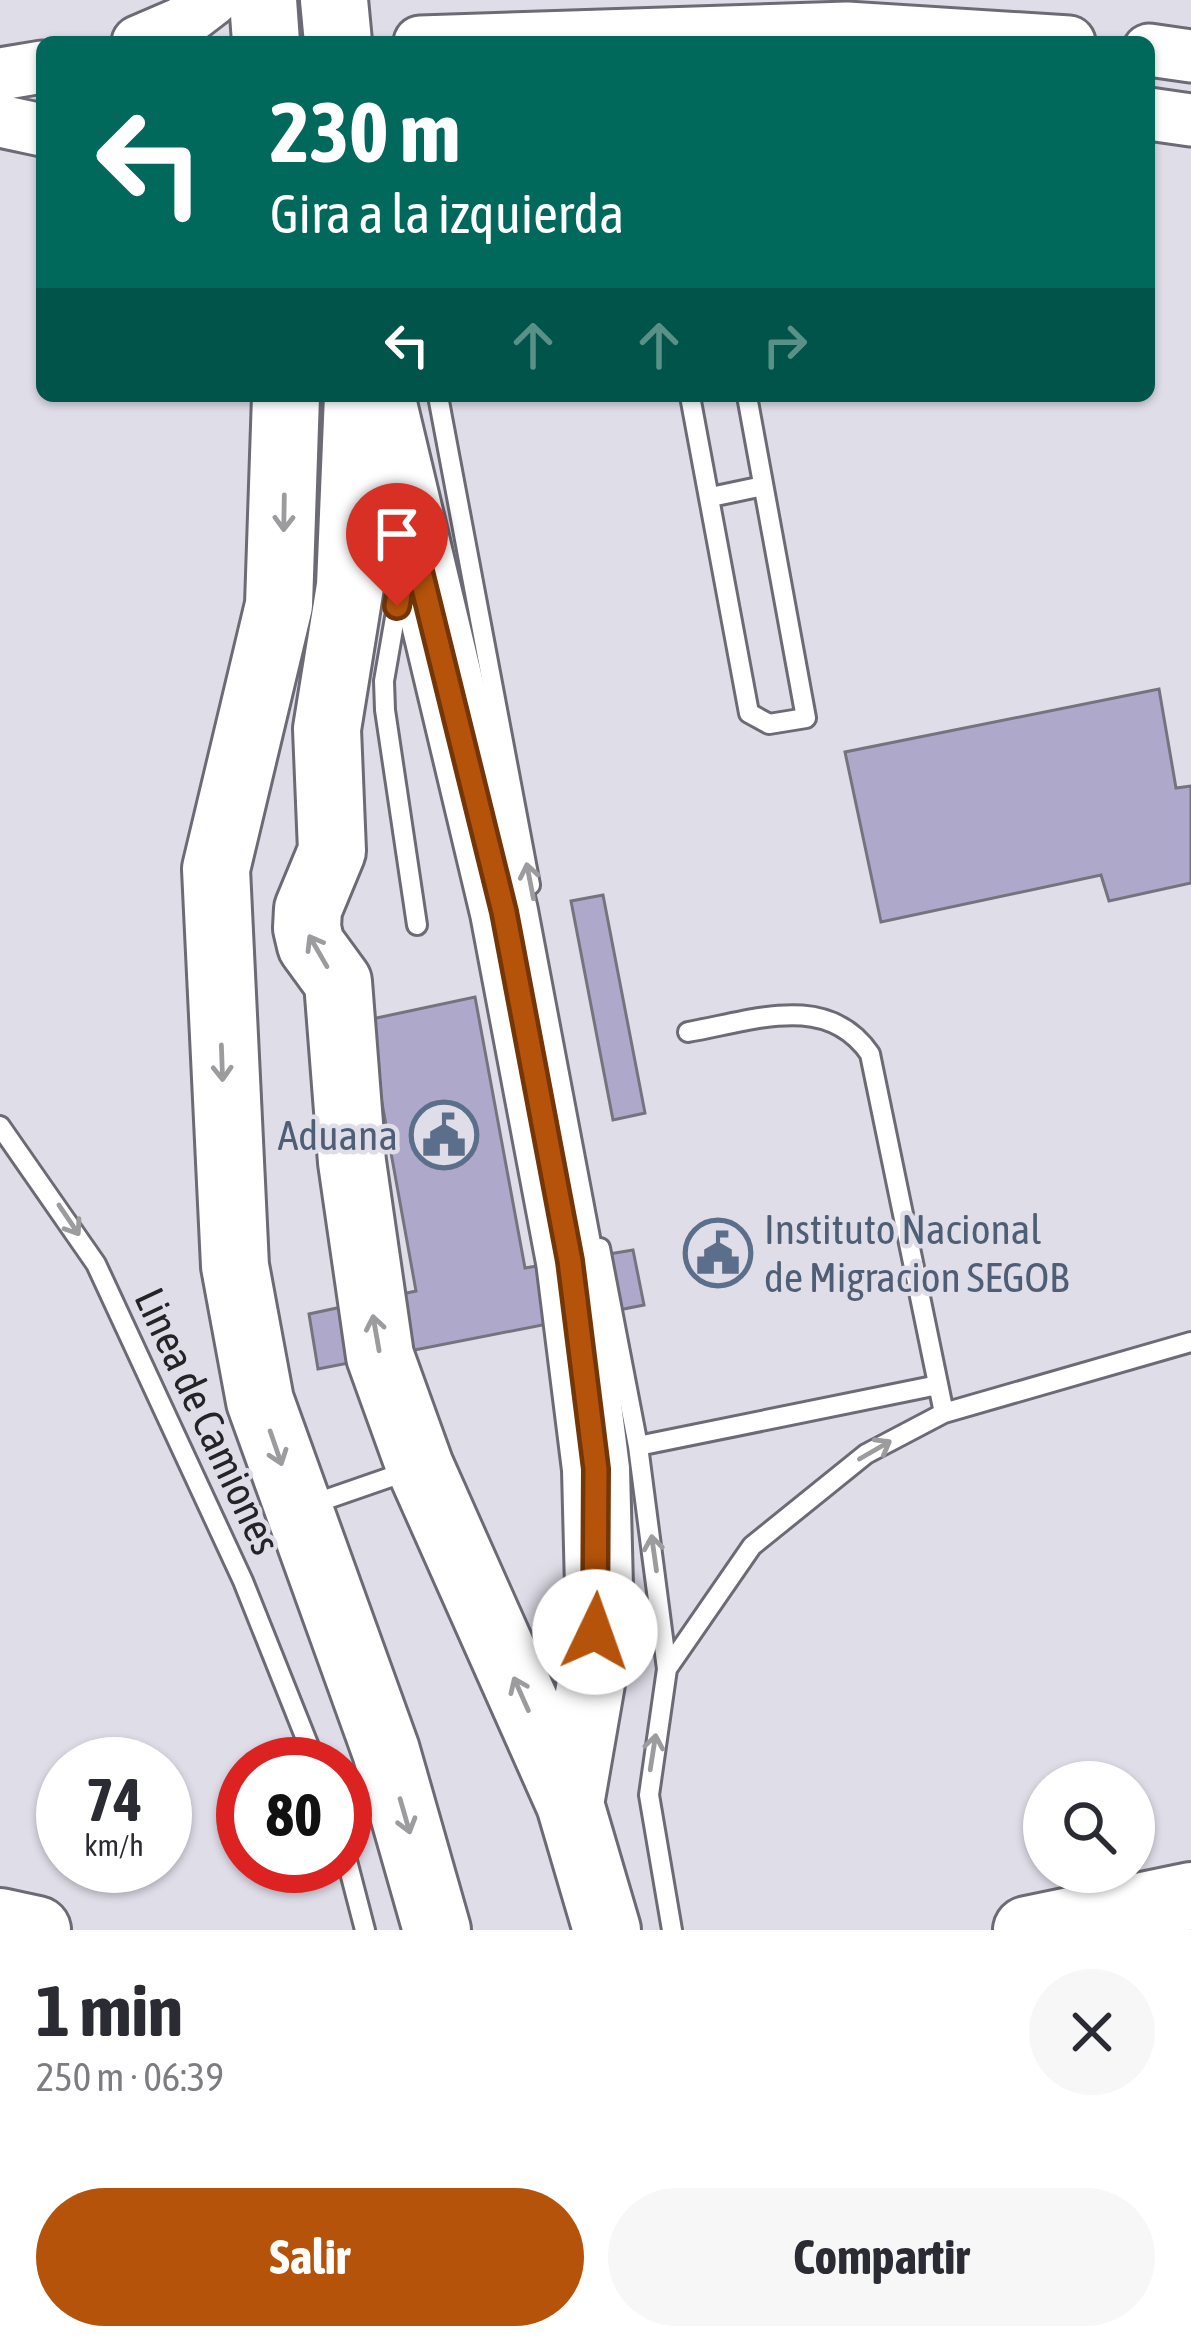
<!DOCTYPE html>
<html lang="es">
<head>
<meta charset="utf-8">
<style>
  :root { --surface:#fff; --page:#f7f7f7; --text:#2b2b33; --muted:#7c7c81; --accent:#b45309 }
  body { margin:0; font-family:"Asap Condensed",sans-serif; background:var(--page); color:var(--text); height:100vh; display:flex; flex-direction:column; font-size:45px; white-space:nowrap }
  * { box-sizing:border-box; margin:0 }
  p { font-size:39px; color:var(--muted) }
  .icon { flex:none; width:66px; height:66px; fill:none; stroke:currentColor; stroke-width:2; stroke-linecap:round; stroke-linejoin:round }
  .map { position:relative; height:1930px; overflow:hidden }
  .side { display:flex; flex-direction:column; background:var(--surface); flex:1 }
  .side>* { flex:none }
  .banner { position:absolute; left:36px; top:36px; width:1119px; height:366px; border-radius:18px; box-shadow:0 3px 9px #0004; background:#00695c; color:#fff; overflow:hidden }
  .buttons { position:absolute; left:1023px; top:1761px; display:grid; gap:24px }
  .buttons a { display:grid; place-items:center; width:132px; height:132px; border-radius:50%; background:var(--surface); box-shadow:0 3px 9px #0004; font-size:60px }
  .speed { position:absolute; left:36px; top:1737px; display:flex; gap:24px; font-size:60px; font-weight:700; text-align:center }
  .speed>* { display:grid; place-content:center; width:156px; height:156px; border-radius:50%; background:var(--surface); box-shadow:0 3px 9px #0004; line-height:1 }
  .speed small { font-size:30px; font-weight:400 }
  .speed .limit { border:18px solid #d22; background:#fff; color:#111 }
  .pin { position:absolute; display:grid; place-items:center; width:102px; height:102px; color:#fff; margin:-123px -51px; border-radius:50% 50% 50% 0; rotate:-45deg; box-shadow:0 0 12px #0007 }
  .pin .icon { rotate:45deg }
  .me { position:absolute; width:132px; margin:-66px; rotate:3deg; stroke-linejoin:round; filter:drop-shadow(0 0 9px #0008) }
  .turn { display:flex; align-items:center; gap:42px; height:252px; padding:0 36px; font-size:54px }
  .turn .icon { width:156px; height:156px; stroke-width:2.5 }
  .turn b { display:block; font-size:84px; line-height:102px }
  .lanes { display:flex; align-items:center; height:114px; padding:0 36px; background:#0003; justify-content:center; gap:60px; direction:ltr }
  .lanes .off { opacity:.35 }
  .round { display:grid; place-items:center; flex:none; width:126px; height:126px; border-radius:63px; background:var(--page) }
  .summary { display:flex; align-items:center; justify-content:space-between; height:204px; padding:0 36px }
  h1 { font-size:72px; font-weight:700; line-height:90px }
  .primary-button { display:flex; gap:24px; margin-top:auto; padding:24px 36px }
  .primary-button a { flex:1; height:138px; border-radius:72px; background:var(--accent); color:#fff; font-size:48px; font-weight:700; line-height:138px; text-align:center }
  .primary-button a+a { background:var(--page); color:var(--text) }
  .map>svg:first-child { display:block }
  .building { fill:#aea8cb; stroke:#75747e; stroke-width:3 }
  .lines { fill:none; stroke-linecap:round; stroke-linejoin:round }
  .lane-casing { stroke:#6c6a74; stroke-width:24 }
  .secondary-casing { stroke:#6c6a74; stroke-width:57 }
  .highway-casing { stroke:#6c6a74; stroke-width:72 }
  .lane { stroke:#fff; stroke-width:18 }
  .secondary { stroke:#fff; stroke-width:51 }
  .highway { stroke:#fff; stroke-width:66 }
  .oneway { stroke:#9c9c9e }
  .route-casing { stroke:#753606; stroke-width:30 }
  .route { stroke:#b45309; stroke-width:21 }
  .labels { text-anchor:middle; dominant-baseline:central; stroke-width:9; stroke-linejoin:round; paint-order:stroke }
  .service-label { font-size:42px; fill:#4e5e75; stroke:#dfdde8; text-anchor:end }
  .street-label { font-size:42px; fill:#242327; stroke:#dfdde8 }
</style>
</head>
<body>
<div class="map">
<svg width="1191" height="1930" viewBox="0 0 1191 1930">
  <rect width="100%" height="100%" fill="#dfdde8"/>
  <!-- building -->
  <path class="building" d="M1159,689L1176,788L1191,786V883L1109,901L1101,875L881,922L845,752Z
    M603,895L645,1113L613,1120L571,901Z
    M475,997L525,1268L633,1250L644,1305L318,1369L309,1314L416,1291L367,1020Z"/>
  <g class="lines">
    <defs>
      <path id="lane" d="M438,396L530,885
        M690,396L749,713L769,724L806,718L747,396
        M711,497L763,486
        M401,583L384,681L385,710L417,925
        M688,1032C752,1021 827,991 870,1054L944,1413
        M0,1126L96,1264L243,1581L316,1764
        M600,1248L638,1446L667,1669
        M638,1446L938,1385
        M307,1506L411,1470
        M345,1853L365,1930
        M672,1930L649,1795L667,1669L752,1546L866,1454L944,1413L1191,1342"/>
      <path id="secondary" d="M138,42L182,23L212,0
        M420,42L847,28L1069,42
        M1149,50L1191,56
        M0,74L42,67
        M1149,114L1191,120
        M0,121L42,130"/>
      <path id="highway" d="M263,0L266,42
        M334,0L338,42
        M286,396L279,605L216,869L235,1266L260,1401L386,1751L437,1930
        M358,396L350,586L327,729L332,851L308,909L307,928L311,945L338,982L352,1162L380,1356L420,1467L570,1804L607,1930
        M383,404L504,912L570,1261L596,1469L599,1587L592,1677L570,1804
        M0,1922L37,1930
        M1027,1930L1191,1896"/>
    </defs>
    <!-- lane casing -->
    <use href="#lane" class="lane-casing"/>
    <!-- secondary casing -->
    <use href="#secondary" class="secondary-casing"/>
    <!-- highway casing -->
    <use href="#highway" class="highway-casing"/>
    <!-- lane -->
    <use href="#lane" class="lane"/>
    <!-- secondary -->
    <use href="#secondary" class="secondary"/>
    <!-- highway -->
    <use href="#highway" class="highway"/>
  </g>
  <!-- one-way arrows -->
  <defs><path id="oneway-shaft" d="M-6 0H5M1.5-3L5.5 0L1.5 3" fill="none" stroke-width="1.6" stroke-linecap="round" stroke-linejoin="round" transform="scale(3)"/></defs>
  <g class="oneway">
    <use href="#oneway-shaft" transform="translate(284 513) rotate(91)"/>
    <use href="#oneway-shaft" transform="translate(530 881) rotate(-101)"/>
    <use href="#oneway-shaft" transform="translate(318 951) rotate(-120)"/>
    <use href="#oneway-shaft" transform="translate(222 1063) rotate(88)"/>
    <use href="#oneway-shaft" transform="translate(69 1220) rotate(56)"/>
    <use href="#oneway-shaft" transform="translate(376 1333) rotate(-100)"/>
    <use href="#oneway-shaft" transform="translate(276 1448) rotate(71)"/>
    <use href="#oneway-shaft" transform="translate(875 1450) rotate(-30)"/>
    <use href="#oneway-shaft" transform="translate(654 1553) rotate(-98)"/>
    <use href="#oneway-shaft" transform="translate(521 1694) rotate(-114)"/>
    <use href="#oneway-shaft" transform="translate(653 1752) rotate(-81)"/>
    <use href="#oneway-shaft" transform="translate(405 1816) rotate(74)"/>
  </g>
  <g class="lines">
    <defs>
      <path id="route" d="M397,606L410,531L504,912L570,1261L596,1469L595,1632"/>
    </defs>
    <!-- route casing -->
    <use href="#route" class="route-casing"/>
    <!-- route -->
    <use href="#route" class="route"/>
  </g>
  <!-- icons -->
  <defs>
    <symbol id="civic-ring" viewBox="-11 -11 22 22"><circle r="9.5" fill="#dfdde8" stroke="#5c6f8a" stroke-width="1.5"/><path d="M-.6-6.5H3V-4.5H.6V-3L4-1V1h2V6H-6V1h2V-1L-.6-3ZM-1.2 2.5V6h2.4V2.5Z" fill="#5c6f8a"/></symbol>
  </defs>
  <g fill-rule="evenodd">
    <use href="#civic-ring" x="406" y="1097" width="76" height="76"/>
    <use href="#civic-ring" x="680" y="1215" width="76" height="76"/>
  </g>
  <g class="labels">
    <!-- service labels -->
    <g class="service-label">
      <text x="398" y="1135">Aduana</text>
      <text x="764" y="1229" text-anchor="start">Instituto Nacional<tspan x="764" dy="48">de Migracion SEGOB</tspan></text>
    </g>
    <!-- street labels -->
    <g class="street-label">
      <text transform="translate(208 1421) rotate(65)">Linea de Camiones</text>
    </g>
  </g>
</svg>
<div class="buttons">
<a><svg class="icon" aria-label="search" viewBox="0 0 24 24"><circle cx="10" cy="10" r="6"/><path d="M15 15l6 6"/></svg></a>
</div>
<div class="speed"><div>74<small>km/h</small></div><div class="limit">80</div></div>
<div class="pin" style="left:397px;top:606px;background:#d93025"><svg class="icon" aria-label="arrive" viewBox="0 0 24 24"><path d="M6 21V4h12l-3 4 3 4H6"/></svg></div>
<svg class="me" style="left:595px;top:1632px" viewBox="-20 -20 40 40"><circle r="19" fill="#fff"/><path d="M0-13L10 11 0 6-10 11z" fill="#b45309"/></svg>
<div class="banner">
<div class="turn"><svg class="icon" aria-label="left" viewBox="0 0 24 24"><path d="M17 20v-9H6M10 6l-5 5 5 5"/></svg><div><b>230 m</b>Gira a la izquierda</div></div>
<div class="lanes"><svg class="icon" aria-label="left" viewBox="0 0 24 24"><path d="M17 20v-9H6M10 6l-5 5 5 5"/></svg><svg class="icon off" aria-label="ahead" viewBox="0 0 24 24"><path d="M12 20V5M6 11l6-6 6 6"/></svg><svg class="icon off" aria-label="ahead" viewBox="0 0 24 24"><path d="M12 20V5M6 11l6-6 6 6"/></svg><svg class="icon off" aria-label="right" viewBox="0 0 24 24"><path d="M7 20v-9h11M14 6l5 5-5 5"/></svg></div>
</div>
</div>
<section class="side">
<div class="summary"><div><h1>1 min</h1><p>250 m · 06:39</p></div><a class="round"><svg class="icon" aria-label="close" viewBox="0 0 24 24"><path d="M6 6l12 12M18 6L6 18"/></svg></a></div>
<div class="primary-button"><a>Salir</a><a>Compartir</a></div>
</section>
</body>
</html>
